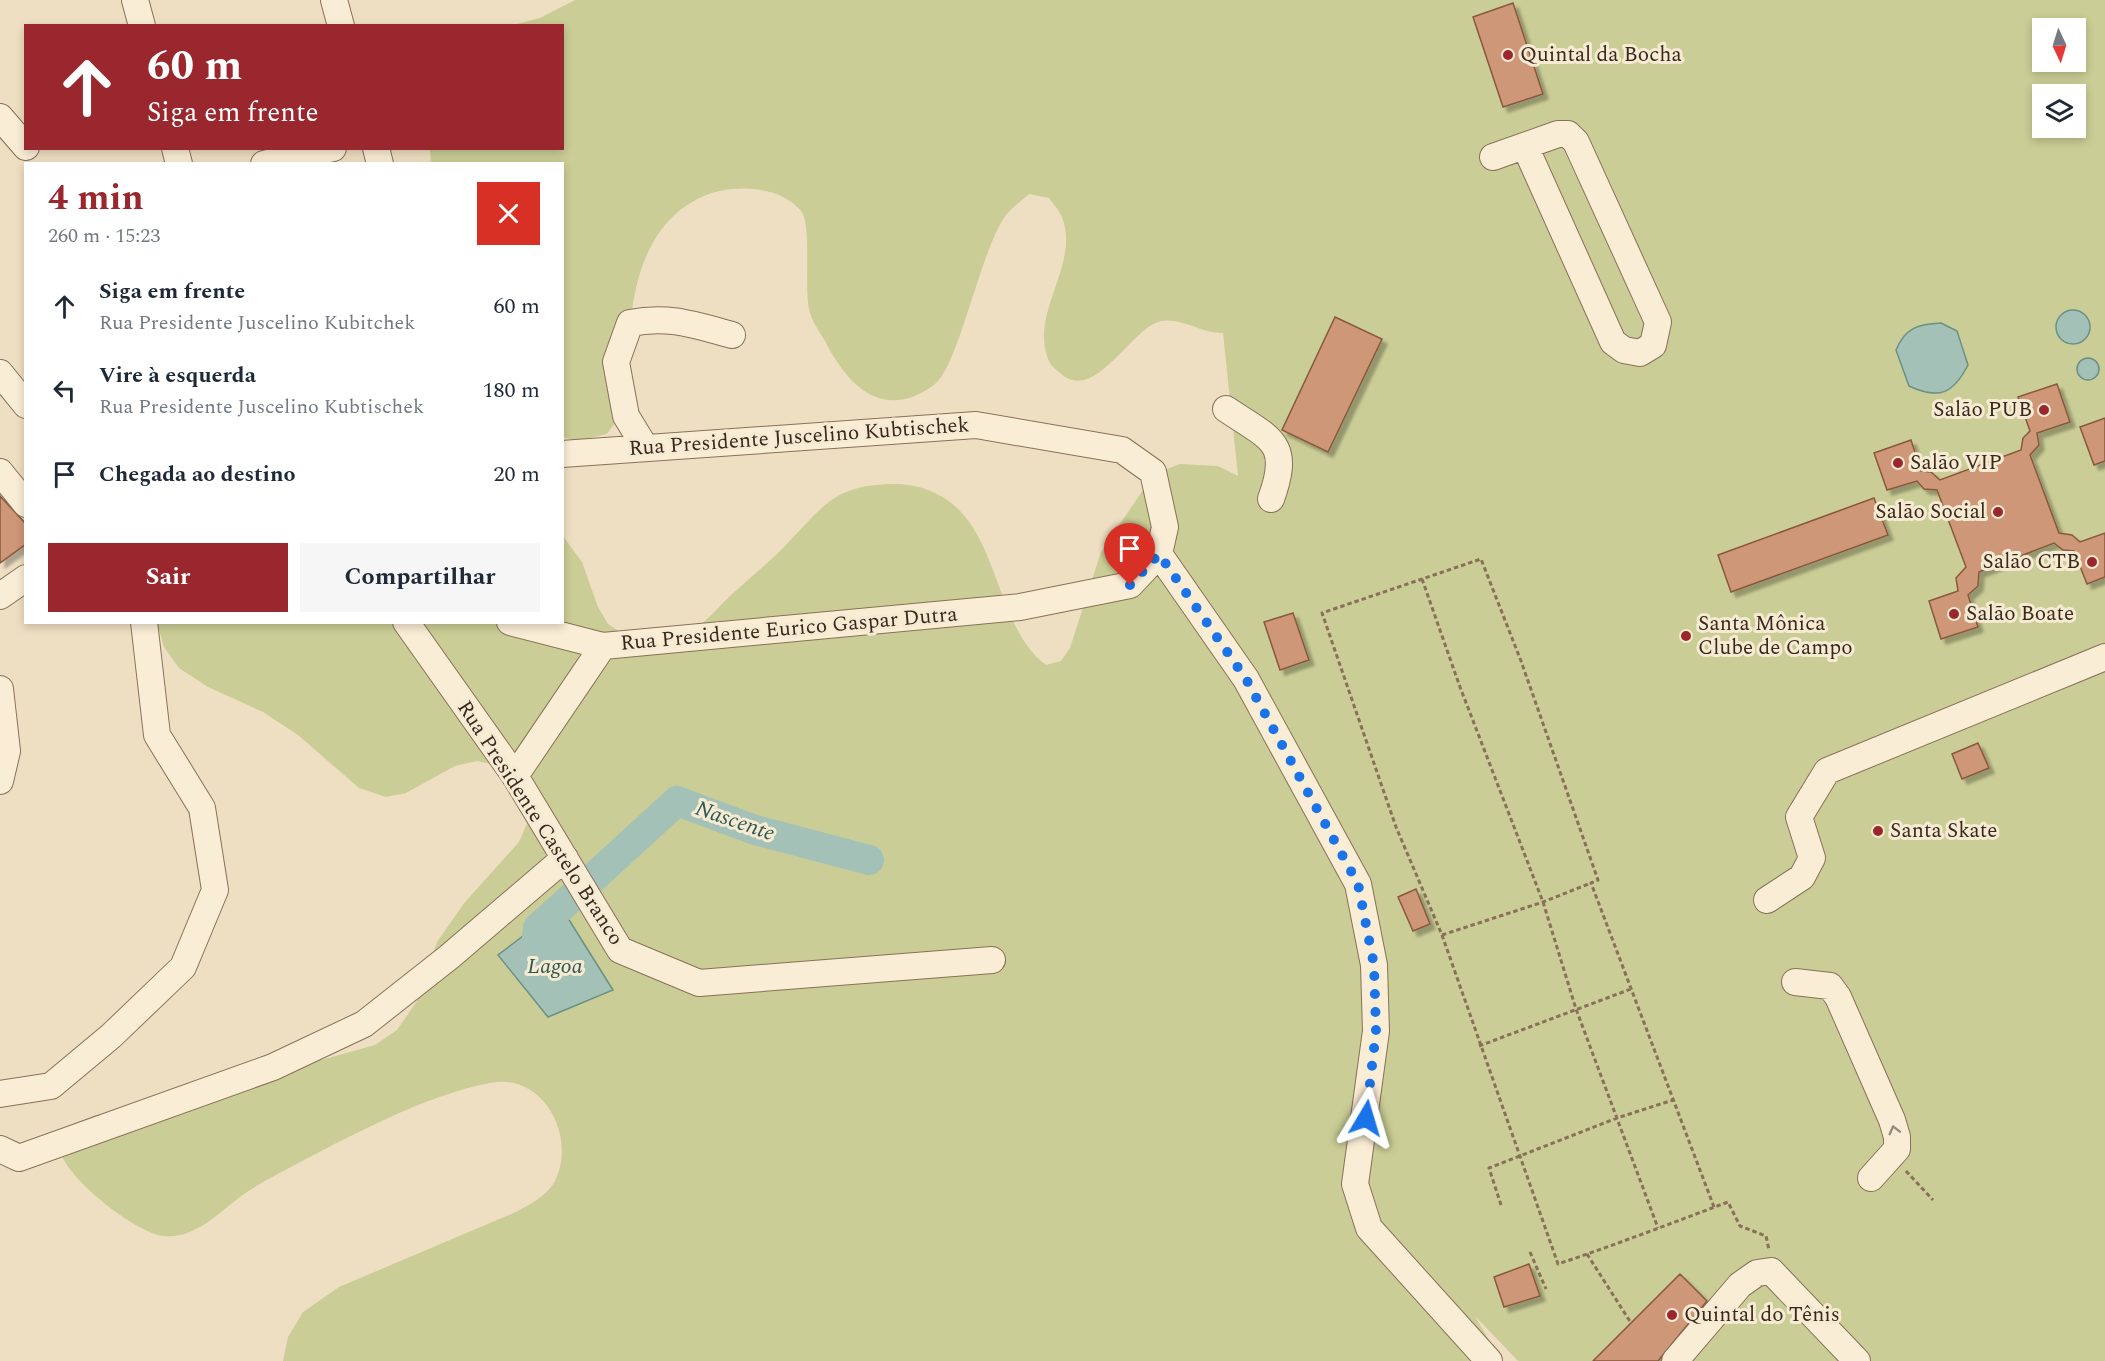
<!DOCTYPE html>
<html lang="pt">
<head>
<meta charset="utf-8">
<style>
  :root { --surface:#fff; --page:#f6f6f7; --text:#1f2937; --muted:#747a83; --accent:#9a272d }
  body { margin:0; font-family:Spectral,serif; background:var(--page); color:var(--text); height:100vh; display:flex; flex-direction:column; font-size:22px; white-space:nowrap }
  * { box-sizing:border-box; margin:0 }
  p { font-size:20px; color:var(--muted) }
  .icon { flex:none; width:33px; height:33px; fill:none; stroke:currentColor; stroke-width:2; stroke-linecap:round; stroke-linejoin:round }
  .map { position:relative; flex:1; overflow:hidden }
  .side { position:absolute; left:24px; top:162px; width:540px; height:462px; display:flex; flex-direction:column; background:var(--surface); border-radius:0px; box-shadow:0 3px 9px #0003 }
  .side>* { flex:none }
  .top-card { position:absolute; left:24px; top:24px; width:540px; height:126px; border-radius:0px; box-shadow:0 3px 9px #0003; background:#9a272d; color:#fff; overflow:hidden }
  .needle { width:39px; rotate:176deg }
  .controls { position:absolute; left:2032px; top:18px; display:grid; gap:12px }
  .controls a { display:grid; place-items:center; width:54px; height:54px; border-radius:0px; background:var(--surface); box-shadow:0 3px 9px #0003; font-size:30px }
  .pin { position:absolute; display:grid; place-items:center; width:51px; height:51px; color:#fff; margin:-62px -26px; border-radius:50% 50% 50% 0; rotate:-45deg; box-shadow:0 0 6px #0007 }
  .pin .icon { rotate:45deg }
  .me { position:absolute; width:66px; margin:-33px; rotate:7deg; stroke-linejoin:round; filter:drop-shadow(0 0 4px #0008) }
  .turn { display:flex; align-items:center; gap:21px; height:126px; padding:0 24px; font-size:27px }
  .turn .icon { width:78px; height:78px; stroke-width:2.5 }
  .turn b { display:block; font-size:42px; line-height:51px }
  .round { display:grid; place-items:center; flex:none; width:63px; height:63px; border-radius:0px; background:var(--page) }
  .overview { display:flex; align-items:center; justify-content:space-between; height:102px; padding:0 24px }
  h1 { font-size:36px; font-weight:700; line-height:45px; color:var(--accent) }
  .action { display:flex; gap:12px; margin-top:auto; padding:12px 24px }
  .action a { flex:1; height:69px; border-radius:0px; background:var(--accent); color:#fff; font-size:24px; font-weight:700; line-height:69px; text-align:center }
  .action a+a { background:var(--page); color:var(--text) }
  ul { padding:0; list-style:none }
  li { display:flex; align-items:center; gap:18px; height:84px; padding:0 24px }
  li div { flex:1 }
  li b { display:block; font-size:22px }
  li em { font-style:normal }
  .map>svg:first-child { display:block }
  .green { fill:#cacd95; fill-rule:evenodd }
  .water { fill:#a4c1b7; stroke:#6b9085; stroke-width:1.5 }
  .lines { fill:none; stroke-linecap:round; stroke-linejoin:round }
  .river { stroke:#a4c1b7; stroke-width:30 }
  .building { fill:#ce9777; stroke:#89583e; stroke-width:1.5; filter:url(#shadow) }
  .minor-casing { stroke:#897059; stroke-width:28 }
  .path { stroke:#897059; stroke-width:3; stroke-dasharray:4.5 3; stroke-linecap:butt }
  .minor { stroke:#faedd5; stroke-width:26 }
  .oneway { stroke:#9a8b79 }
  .route { stroke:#1a73e8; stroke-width:10; stroke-dasharray:0 18 }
  .poi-dot { fill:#9a272d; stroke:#f6ead2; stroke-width:2 }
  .labels { text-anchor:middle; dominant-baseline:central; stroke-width:6; stroke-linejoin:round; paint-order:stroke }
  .poi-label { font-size:21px; fill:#39291d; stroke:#f6ead2; text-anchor:start }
  .street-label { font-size:21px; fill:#39291d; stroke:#f6ead2 }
  .water-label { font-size:22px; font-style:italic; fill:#2c5954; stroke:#f6ead2 }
</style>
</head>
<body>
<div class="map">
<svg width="2105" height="1361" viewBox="0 0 2105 1361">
  <defs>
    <filter id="shadow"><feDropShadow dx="5" dy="5" stdDeviation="1.5" flood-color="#0004"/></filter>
  </defs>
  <rect width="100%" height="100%" fill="#efdfc2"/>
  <!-- green -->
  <path class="green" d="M575,0H2105V1361H1518L1475,1316L1501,1361H283L288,1337L303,1312L339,1287L516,1212C530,1204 547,1196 555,1181C577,1136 543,1072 490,1083C425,1095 348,1137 289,1168C276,1175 262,1182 250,1190C223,1207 198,1240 163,1236C135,1232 73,1183 62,1156C60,1152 61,1144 60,1138L73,1124L95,1115L210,1099L307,1064L375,1045L397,1030L417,1001L437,942L465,902L519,842L528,821L501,766L477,761L455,766L406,793L386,797L359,788L298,735L263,712L208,687L179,668L164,647L157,623L562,622L563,536L582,562L598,607L608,624L628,637C644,634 682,633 696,627C707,622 720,605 729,597C747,580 766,565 783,548C823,507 833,484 896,484C919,484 945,494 961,512C999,552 1001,632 1046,665L1061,661L1070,648L1101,552L1145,487L1167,469L1180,464L1218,466L1238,476L1223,333C1203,334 1182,317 1161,321C1130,328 1095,405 1060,373C1054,368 1049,364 1047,356C1032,309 1080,264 1062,217C1059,210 1053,204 1049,198L1029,194C1022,201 1012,207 1006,215C980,250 959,367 934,385C883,422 848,386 825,341C819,331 811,320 809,309C804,286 812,224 801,211C780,185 732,184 704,196C654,217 635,271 631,322C629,351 632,380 624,408C621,417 612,426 607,434L577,441L563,437L562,164L431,163L430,149L562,148V26L513,25L540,18ZM2043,28H2076V62H2043ZM2043,94H2076V128H2043Z"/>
  <!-- water -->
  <path class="water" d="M2056 327a17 17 0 1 1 34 0a17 17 0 1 1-34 0Z
    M1941,323L1957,331L1968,365C1953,394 1939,400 1909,386L1896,350C1905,328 1918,324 1941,323Z
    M2077 369a11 11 0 1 1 22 0a11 11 0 1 1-22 0Z
    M561,907L613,990L548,1017L498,955Z"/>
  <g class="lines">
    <!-- river -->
    <path class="river" d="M593,878L677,801L755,830L869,860
      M537,936L538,928L572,897"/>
  </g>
  <!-- building -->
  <path class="building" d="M1513,3L1543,94L1503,107L1473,17Z
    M1335,317L1382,339L1328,452L1282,430Z
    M2057,384L2070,422L2037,433L2039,445L2030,455L2059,533L2072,535L2080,542L2105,533V577L2087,584L2074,551L2063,550L2054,543L1979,572L1978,586L1968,595L1978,627L1941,639L1929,601L1958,591L1956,578L1966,567L1937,490L1924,489L1917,481L1887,490L1874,453L1911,440L1921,471L1931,472L1940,480L2021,450L2023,438L2030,431L2018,397Z
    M2105,418V461L2094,465L2080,427Z
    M0,496L26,524V544L0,563Z
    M1874,498L1888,535L1731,592L1718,555Z
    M1293,613L1309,660L1280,670L1264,622Z
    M1978,743L1989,768L1962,779L1952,754Z
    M1416,889L1430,924L1413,931L1398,897Z
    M1529,1264L1540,1296L1504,1307L1494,1277Z
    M1680,1274L1707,1301L1658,1361H1593Z"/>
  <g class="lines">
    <defs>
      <path id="minor" d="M135,0L142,26
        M334,0L341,26
        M0,117L26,147
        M175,148L179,164
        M376,148L380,164
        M1493,157L1558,134H1568L1576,142L1658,322L1653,345L1640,353L1624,350L1613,342L1525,146
        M264,164L333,148
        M0,373L26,405
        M1226,409C1270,439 1292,441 1271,499
        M645,447L626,416L616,362L630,323C669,315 695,325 732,335
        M0,472L26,504
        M1159,554L1246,679L1358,884L1374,965L1376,1031L1355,1184L1369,1228L1489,1361
        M0,596L26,578
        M406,622L515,776L620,950L699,983L992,960
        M510,622L603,646
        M0,689L7,751L0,781
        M515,776L603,646L1020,607L1130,585L1159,554L1165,527L1153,472L1122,450L976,425L562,454
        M1767,900L1802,877L1812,858L1799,817L1827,771L2105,657
        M1795,982L1830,986L1838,997L1892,1120L1897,1137V1149L1871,1178
        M0,1094L51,1086L111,1036L183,967L215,890L202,808L157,735L144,622
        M0,1149L19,1158L273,1067L364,1024L449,957L565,858
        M1675,1361L1740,1285L1757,1273L1771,1271L1857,1361"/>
    </defs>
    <!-- minor casing -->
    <use href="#minor" class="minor-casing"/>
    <!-- path -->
    <path class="path" d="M1422,579L1460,687L1543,902L1576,1009L1658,1228
      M1442,935L1543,902L1591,883
      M1479,1046L1631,989
      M1906,1171L1933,1200
      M1501,1205L1489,1168L1617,1118L1673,1100
      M1714,1207L1591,883L1598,880L1521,661L1481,559L1322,613L1396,827L1442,935L1558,1264C1615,1245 1672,1223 1728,1202L1740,1226L1766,1236L1769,1250
      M1530,1252L1546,1289
      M1587,1254L1631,1323"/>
    <!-- minor -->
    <use href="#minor" class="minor"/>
  </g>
  <!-- one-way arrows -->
  <defs><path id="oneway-chevron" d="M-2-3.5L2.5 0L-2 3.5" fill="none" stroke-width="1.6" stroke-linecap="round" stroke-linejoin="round" transform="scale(1.5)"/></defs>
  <use class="oneway" href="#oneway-chevron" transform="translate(1894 1130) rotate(-104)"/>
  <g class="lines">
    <!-- route -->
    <path class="route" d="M1130,585L1159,554L1246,679L1358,884L1374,965L1376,1031L1366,1118"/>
  </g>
  <!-- markers -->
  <g class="poi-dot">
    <circle cx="1508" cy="55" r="6"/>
    <circle cx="2044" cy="410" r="6"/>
    <circle cx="1898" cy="463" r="6"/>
    <circle cx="1998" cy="512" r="6"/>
    <circle cx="2092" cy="562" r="6"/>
    <circle cx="1954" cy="614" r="6"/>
    <circle cx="1686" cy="636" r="6"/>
    <circle cx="1878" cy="831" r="6"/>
    <circle cx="1672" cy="1315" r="6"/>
  </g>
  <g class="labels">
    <!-- poi labels -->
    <g class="poi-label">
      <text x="1520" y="55">Quintal da Bocha</text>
      <text x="2032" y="410" text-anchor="end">Salão PUB</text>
      <text x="1910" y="463">Salão VIP</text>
      <text x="1986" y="512" text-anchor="end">Salão Social</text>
      <text x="2080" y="562" text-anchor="end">Salão CTB</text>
      <text x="1966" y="614">Salão Boate</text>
      <text x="1698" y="624">Santa Mônica<tspan x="1698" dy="24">Clube de Campo</tspan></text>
      <text x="1890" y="831">Santa Skate</text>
      <text x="1684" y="1315">Quintal do Tênis</text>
    </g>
    <!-- street labels -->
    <g class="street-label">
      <text transform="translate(799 437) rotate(-4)">Rua Presidente Juscelino Kubtischek</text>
      <text transform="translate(789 629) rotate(-5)">Rua Presidente Eurico Gaspar Dutra</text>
      <text transform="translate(540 823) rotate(57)">Rua Presidente Castelo Branco</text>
    </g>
    <!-- water labels -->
    <g class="water-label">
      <text transform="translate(735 821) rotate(19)">Nascente</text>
      <text x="555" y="966">Lagoa</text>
    </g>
  </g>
</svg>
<div class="controls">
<a><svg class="needle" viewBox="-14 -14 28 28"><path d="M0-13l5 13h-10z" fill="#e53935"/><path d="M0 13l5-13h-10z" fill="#747a83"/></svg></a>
<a><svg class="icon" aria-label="layers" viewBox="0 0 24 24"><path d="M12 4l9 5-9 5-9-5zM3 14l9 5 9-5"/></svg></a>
</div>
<div class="pin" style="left:1130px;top:585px;background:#d93025"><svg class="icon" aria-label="arrive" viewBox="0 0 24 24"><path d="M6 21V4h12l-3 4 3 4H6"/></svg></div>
<svg class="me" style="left:1366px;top:1118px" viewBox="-20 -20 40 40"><path d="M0-17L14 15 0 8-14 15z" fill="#1a73e8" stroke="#fff" stroke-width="4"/></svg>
<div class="top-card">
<div class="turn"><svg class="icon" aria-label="ahead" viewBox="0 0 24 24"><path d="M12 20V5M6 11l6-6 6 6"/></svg><div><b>60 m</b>Siga em frente</div></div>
</div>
<section class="side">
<div class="overview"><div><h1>4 min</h1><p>260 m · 15:23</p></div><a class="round" style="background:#d93025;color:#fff"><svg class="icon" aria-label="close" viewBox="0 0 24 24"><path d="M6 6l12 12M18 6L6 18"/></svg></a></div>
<ul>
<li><svg class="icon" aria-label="ahead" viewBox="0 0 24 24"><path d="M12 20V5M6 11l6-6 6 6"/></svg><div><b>Siga em frente</b><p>Rua Presidente Juscelino Kubitchek</p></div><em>60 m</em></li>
<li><svg class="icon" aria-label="left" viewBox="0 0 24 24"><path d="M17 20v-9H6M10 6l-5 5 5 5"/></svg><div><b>Vire à esquerda</b><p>Rua Presidente Juscelino Kubtischek</p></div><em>180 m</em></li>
<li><svg class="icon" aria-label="arrive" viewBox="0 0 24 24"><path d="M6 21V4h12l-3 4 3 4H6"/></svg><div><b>Chegada ao destino</b></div><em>20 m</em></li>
</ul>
<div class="action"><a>Sair</a><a>Compartilhar</a></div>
</section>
</div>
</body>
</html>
